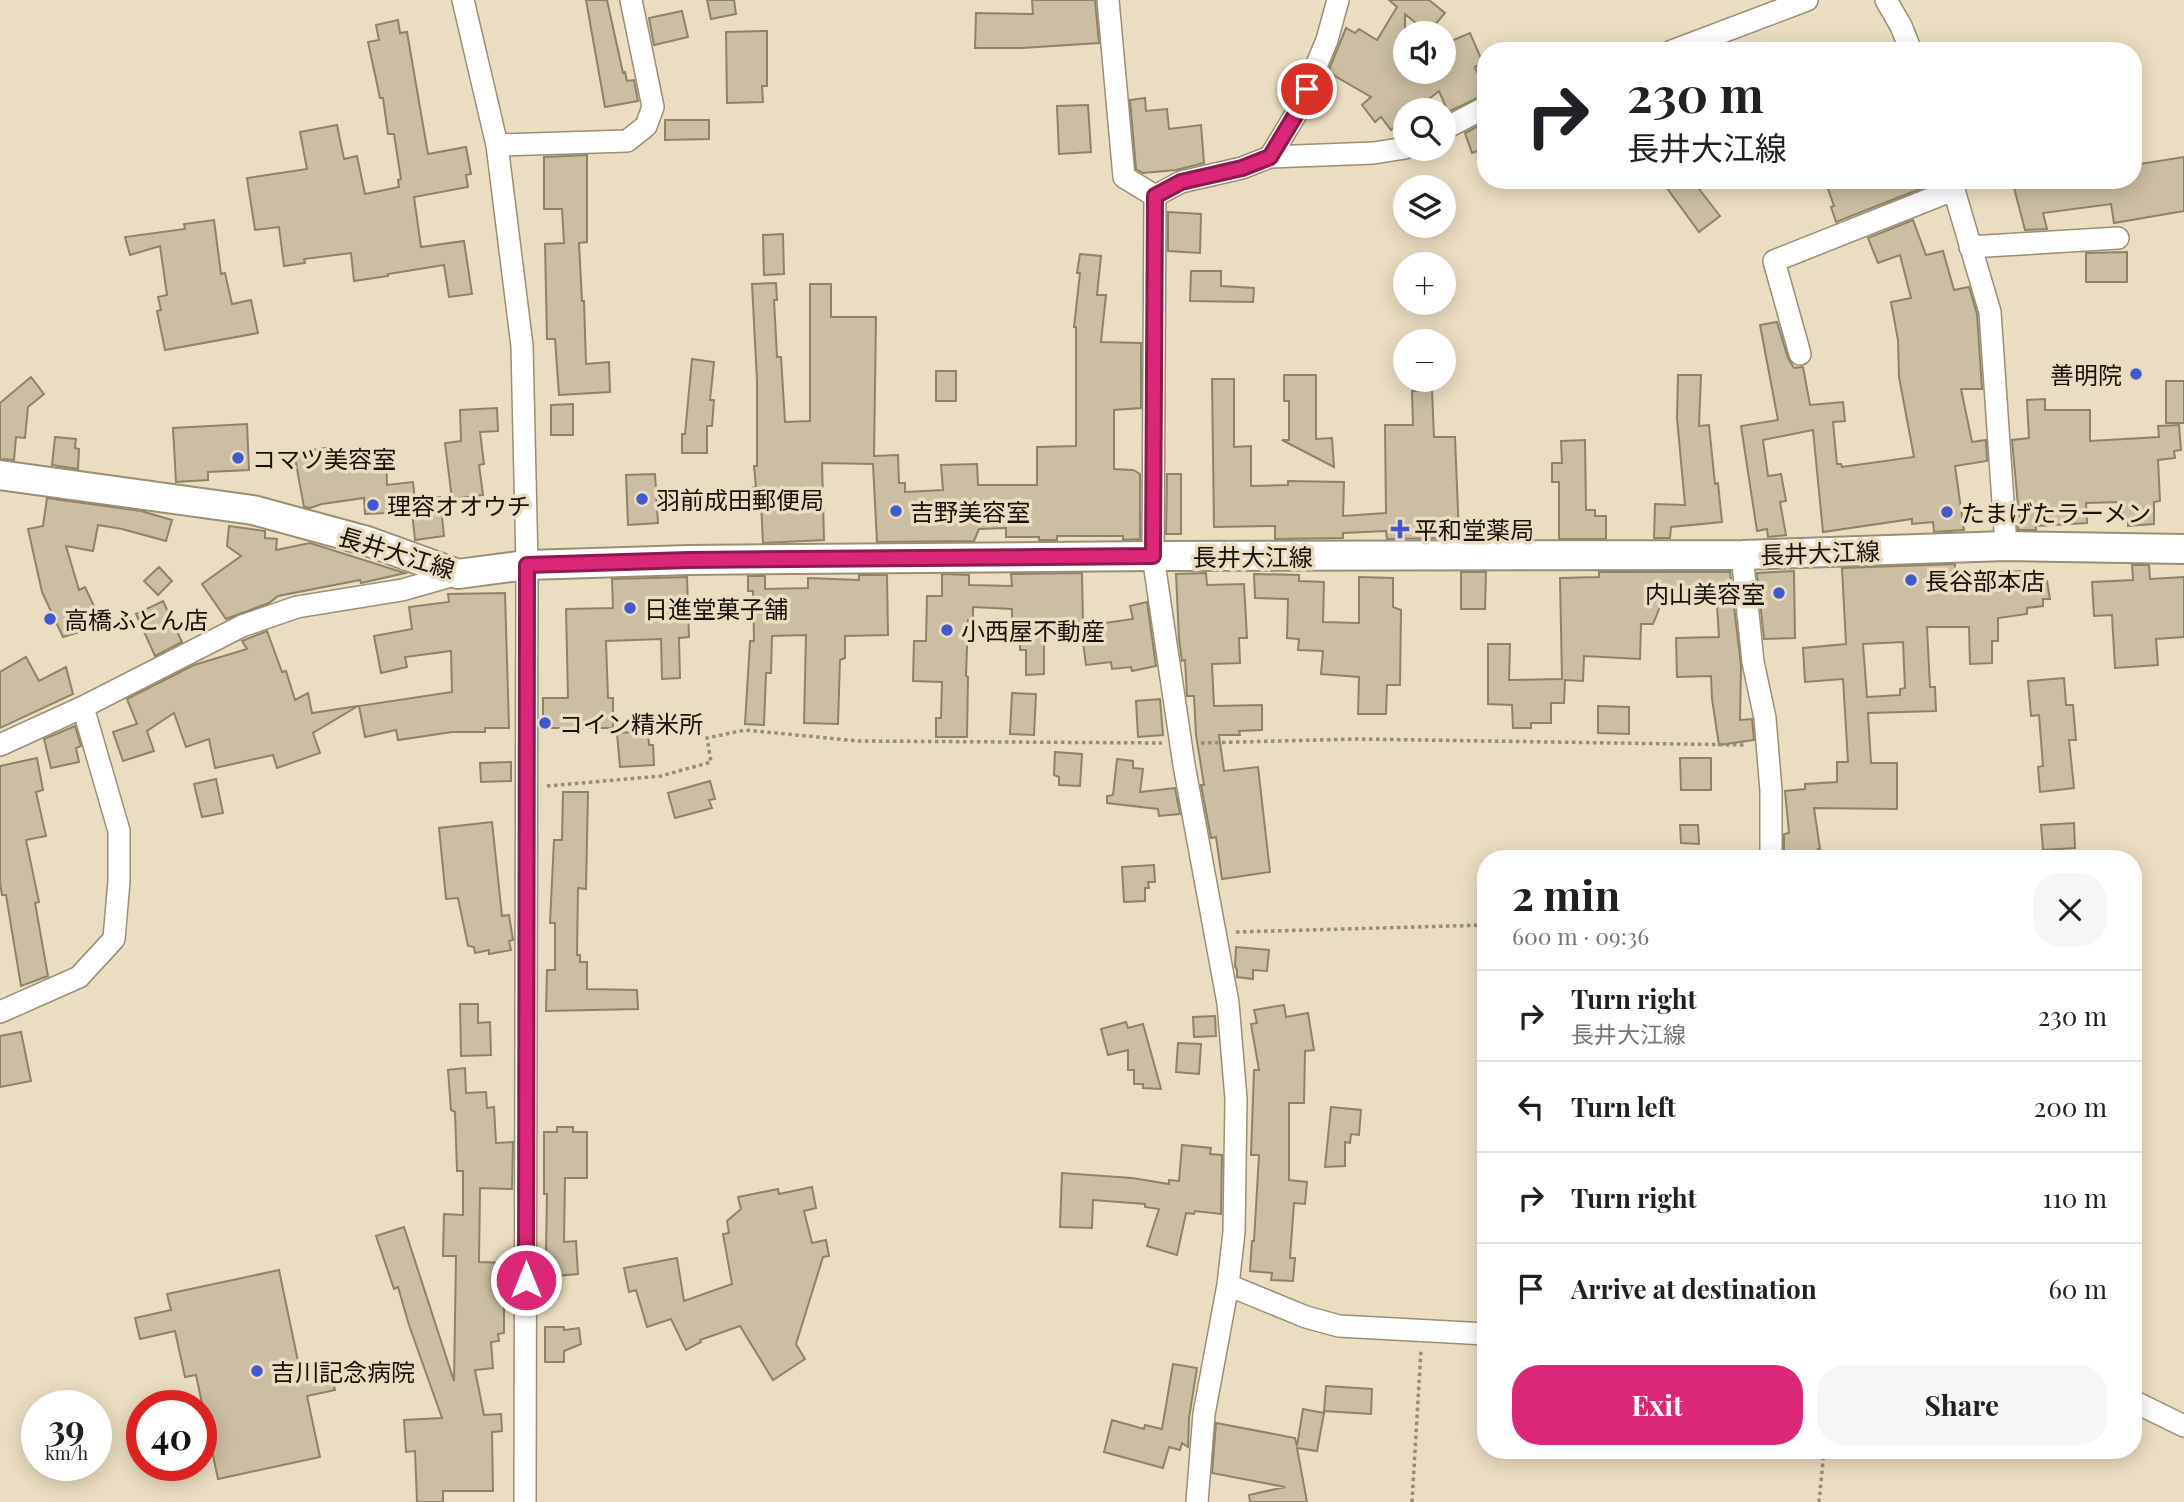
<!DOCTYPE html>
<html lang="en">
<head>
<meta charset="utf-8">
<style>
  :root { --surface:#fff; --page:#f6f6f6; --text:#202124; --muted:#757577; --line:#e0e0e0; --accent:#db2777 }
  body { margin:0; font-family:"Playfair Display","Noto Sans JP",serif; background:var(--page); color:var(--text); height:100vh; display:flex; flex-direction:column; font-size:26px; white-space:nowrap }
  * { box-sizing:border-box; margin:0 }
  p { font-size:23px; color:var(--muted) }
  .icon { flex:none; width:38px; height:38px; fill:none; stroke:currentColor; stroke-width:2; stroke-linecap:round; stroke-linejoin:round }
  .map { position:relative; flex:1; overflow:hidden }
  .drawer { position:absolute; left:1477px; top:850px; width:665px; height:609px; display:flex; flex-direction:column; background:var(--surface); border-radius:28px; box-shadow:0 4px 18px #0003 }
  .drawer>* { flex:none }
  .top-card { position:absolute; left:1477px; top:42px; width:665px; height:147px; border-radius:28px; box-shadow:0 4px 18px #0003; background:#fff; color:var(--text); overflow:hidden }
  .controls { position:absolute; left:1393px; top:21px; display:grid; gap:14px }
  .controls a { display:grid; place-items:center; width:63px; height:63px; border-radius:50%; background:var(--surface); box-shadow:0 4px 18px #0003; font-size:35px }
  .speed { position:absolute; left:21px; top:1390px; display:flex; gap:14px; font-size:35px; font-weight:700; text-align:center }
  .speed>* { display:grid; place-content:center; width:91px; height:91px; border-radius:50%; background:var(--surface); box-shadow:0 4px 18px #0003; line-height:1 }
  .speed small { font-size:18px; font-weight:400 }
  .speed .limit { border:10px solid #d22; background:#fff; color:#111 }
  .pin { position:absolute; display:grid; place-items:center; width:60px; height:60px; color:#fff; margin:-30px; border:4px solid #fff; border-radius:50%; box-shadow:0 2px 7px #0007 }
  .me { position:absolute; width:77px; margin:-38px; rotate:0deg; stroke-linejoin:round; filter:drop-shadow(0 0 5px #0008) }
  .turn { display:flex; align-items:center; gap:24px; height:147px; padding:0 35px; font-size:32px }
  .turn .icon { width:91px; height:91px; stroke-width:2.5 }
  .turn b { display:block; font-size:49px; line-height:60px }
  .round { display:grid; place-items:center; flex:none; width:74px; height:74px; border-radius:28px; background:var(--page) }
  .headline { display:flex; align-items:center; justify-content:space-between; height:119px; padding:0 35px }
  h1 { font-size:42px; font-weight:700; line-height:52px }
  .cta { display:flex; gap:14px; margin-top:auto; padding:14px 35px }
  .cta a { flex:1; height:80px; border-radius:28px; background:var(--accent); color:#fff; font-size:28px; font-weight:700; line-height:80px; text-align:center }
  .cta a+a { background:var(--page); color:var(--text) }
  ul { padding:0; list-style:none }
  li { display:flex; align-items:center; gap:21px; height:91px; padding:0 35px; border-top:2px solid var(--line) }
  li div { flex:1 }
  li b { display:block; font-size:26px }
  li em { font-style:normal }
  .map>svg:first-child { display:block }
  .building { fill:#cbbea2; stroke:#8e8268; stroke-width:2; fill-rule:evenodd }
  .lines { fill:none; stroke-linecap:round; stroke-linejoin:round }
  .minor-casing { stroke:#9a8e73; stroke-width:24 }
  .major-casing { stroke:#9a8e73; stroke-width:32 }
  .path { stroke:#968c77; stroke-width:3.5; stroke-dasharray:3.5 3.5; stroke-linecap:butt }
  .minor { stroke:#fff; stroke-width:21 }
  .major { stroke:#fff; stroke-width:28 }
  .route-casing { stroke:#8e194d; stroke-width:18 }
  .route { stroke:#db2777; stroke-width:12 }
  .poi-dot { fill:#4259cd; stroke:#ebddc1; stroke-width:2.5 }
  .labels { text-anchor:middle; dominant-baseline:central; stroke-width:7; stroke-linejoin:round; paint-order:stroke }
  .poi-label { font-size:24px; fill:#161208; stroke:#ebddc1; text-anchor:start }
  .street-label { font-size:24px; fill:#161208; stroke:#ebddc1 }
</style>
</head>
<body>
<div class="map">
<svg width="2184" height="1502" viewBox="0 0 2184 1502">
  <rect width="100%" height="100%" fill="#ebddc1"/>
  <!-- building -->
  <path class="building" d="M586,0H607L623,73L625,72L627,81L634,80L638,101L605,107Z
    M707,0H734L736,14L711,19Z
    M1032,0H1095L1099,43L1022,48H975L976,13L1033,14Z
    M1389,0H1429L1445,13L1428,33L1405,14V72H1444V44L1470,33L1483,63L1475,67L1486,94L1448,112L1439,91L1415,110H1405V118L1391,130L1381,117L1375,122L1362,105L1371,97L1328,72L1346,28L1355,33L1359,29L1377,40L1397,7Z
    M682,11L688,37L654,45L649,18Z
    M398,20L400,33L407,32L428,154L466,147L471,174L466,175L468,187L414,197L421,247L464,241L472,294L449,297L444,265L388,274V276L354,281L351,253L304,259L305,263L284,266L279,227L255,230L247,178L307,169L300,132L337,125L344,159L357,156L365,194L399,187L398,180L401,179L394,134H388L383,98H380L368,42L379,40L376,25Z
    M767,31V86H762L763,102L727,103L726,32Z
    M1145,98L1146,111L1167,109L1169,129L1201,125L1204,163L1176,170L1143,173L1136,169L1130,100Z
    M1088,105L1091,152L1059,154L1057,106Z
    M665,120H709V139L665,140Z
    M1486,122V148L1472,153L1465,133Z
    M587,155V242L579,243L582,301H584L586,364L609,362L610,392L559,395L555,339H547L545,244L564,243L562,209H544V157Z
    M2184,157V211L2114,223L2111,204L2043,213L2047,229L2025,230L2012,180H2133V165Z
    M1661,180H1692L1720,216L1699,232Z
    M1825,180H1938V182L1836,222L1831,207L1834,206Z
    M1168,212L1201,214L1200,253L1168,251Z
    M214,220L221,274L225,273L232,304L251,300L258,333L165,350L157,311L161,310L158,297L167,295L160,246L130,255L125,237L185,229L184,224Z
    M1913,220L1926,255L1943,251L1954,290L1969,287L1977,314L1982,389H1961L1972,442L1986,440L1987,461L1955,466L1964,530L1934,532L1933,522L1912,524V519L1823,532L1813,430L1763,440L1768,476L1781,474L1786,501L1780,502L1786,535L1768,537L1767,529L1757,531L1741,426L1778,420L1760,325L1777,322L1788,358L1794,368L1803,367L1810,405L1843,402L1845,421L1833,422L1837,464H1841L1842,467L1914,457L1899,377L1898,340L1891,302L1911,298L1900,255L1878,263L1868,238Z
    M783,234L784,274L764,275L763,235Z
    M2127,252V282H2086V253Z
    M1080,254L1101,256L1097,295H1106L1101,342L1141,343V408L1114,410V469L1133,470L1140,474V539L1123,540V536H1057V540H1039V537H1006V528L979,529L974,541L877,542L873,464L822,463L824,540L763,543L761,503L752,504L750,488L756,487L754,466H757V381L752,284L776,283L777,300H774L777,357H781L785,422L810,421V284H831V317H876L874,456L898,455L899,483H905V492L943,490L941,465L977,464L978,485H1037V447L1076,446V327H1074L1080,273H1077Z
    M1191,271H1221V286L1254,288L1253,302L1190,301Z
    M692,359L714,362L710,400H714L712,426H707V453H682V434H685Z
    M936,371H956V401H936Z
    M1284,375H1316V439L1332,438L1334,467L1282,440H1289V401H1284Z
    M1678,375H1701L1699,426L1709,425L1715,484L1718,483L1722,522L1671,527L1670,538H1654L1655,504L1685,505L1677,418Z
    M31,377L44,394L28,407L25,438L16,437L14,460L0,459V403Z
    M1212,379H1234V447L1251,446V486L1288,485V481L1344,482L1343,516L1386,513L1385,425H1413L1412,391L1432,390L1434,437H1455L1459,536H1449V538L1387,539L1386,531L1343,533V538L1275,539V526L1214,527Z
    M2166,381H2184V423H2166Z
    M2045,399V410H2090V441L2159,437L2158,426L2179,425L2181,450L2174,451L2175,458L2158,460L2160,501L2154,502V524L2128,526V518L2123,517L2122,502L2086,503L2087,523L2036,526V530H2018L2017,516H2019L2012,440L2029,438L2027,400Z
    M573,404V435H551V405Z
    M497,408L498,431L480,432L484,464L479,465L483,495L452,499L445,443L461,441L460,410Z
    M247,424L249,470L208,472V480L176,482L173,428Z
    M55,437L76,439L75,448L79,449L78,469L52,465Z
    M1585,440L1586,510H1595V516H1606V539H1559V482H1552V463H1562L1561,441Z
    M332,447L333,453L386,448L387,485L413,482L415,500L440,497L444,536L415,540L412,512L365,514L364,498L322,504L310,508L304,507L294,453Z
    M655,474L658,523L628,525L626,475Z
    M1167,474H1181V534H1166Z
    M47,498L141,511L172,520L166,541L122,529L98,525L93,551L66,546L79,590L85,587L102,623L86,630L63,637L42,592L28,529L43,526Z
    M229,526L265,531V538L277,539L276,550L310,543L405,573L361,583L360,580L278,596L269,603L226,619L202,584L241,556L227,546Z
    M1955,564V573L2030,571V583L2047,581L2050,599H2043V606L2027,608V614L1998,618V641H1992V663L1970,664L1969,627H1927L1930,687H1935L1936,711L1868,713L1871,763H1897V809L1814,808L1820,849H1818L1819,859H1784V834L1789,833L1785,791L1805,789V784L1837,782V762H1848L1843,679L1805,682L1803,648L1846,644L1842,568ZM1903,642L1905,688L1900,689V695L1867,697L1863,644Z
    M2132,565H2149L2150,579L2184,577V637L2156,639L2158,665L2115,668L2112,615L2094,616L2092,582L2133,580Z
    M159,567L172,581L158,595L144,581Z
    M1794,571L1795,638L1764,639L1757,573Z
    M1461,572H1486L1485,609H1461Z
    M1599,572H1730L1741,666L1740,720L1752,719L1754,740L1719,745L1712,699L1711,676L1677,677L1676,638L1719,637L1717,605H1711V588L1659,589V609L1653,624H1641L1640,659L1584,656L1583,681L1565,680L1564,703H1551V723H1531V728H1513L1512,705L1488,704V644H1510L1509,680L1562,679L1560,578L1599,577Z
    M1082,573L1083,626L1133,619L1130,606L1147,602L1156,666L1132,671L1131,667L1112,669L1111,662L1086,665L1081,627L1044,628V674L1026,675V650H1020V631H1012V609L973,607V620H968L966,676L968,677L967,737H936V718H941L942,682L913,681L914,641H926L927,596H942V574L969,575V585L1012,586L1011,574Z
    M1206,573L1207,585L1244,584L1247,638H1239L1240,663L1212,664L1214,706L1262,705V730L1239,731L1240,735H1219L1224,771L1258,767L1270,872L1222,879L1216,837L1211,838L1201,785H1204L1196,735L1194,696H1187L1185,660L1182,661L1179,639L1176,574Z
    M1254,574L1299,575V581L1324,582L1323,622L1359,623V577L1393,578V607L1401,610L1400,685H1387L1386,714H1358L1359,677L1321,674L1323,651L1298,650L1299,639L1287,638L1288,599L1255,598Z
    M859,575H887L888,635L845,636V658L840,660L838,724L804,723L806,635L772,636L771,673H766L764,725L745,724L750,641H754L753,591H748V576H765V589L808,588V578L859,580Z
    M687,577L689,637L679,638L680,678L662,679L661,639L606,641L608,698H613V728H543V698H568L566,609L613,608L612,579Z
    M505,593L509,728H485V732H452L398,740L396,730L365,737L359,706L452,692L451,651L405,657L407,667L381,673L374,636L412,629L409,607L449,602L448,594Z
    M163,601L182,642L155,656L136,614Z
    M267,631L282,672L286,671L295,700L308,693L312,713L358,706L313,733L320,753L277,768L273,755L215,768L209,739L186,747L174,713L147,731L154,751L123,761L113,732L137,724L127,699L194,665L247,649L242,641Z
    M26,657L39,681L66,667L73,694L0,728V672Z
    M2064,678L2066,705H2073L2076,740H2069L2074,788L2040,792L2038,767L2043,766L2039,715L2031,716L2028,681Z
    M1012,693L1036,694L1034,735L1010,734Z
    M1160,699L1163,735L1138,737L1136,701Z
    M1598,706L1629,707V734L1598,733Z
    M75,726L81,746L76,748L79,762L51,768L44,739Z
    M648,731L649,745H653L654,765L620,767L617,733Z
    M1055,752L1082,754L1080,786L1059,785V777L1054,775Z
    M37,758L43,790L36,792L46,836L26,840L39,902L35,903L48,976L21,986L6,895H2L0,883V766Z
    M1680,758H1711V790H1681Z
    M1117,759L1133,761V768L1143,769L1140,792L1175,788L1180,814L1159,816L1158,809L1107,803V796L1113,795Z
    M511,762V781L481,782L480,763Z
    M216,779L223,813L202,817L194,784Z
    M710,781L715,799L709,800L712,808L675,818L668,793Z
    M563,792H588L586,889L578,888L577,955H580V962H587V989L637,990L638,1009L546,1011L547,970H555V923H550L554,840H562Z
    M492,822L502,916L509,915L513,940L509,941L511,950L489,954V950L475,953L474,947L468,946L458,898L446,899L439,828Z
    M2074,823L2075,848L2043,850L2041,825Z
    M1680,825H1698L1699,844L1681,843Z
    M1154,865L1155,882H1148L1149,888H1145V901L1124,902L1122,867Z
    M1236,947L1269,950L1267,971L1253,970V979L1237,977V970L1235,966Z
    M460,1004H478V1023L490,1022L491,1055L461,1056Z
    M1284,1005L1286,1017L1308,1013L1314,1050L1305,1051L1304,1103H1289V1180L1307,1182L1305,1204L1294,1203L1290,1258H1295L1293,1281L1271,1280L1272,1273L1250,1271L1252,1241H1254L1259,1155H1251L1254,1070H1259L1251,1024L1257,1023L1254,1010Z
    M1215,1016L1216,1036L1194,1037L1193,1017Z
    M1126,1022L1128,1028L1143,1024L1161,1089L1143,1088V1084H1134V1070H1128V1050L1108,1055L1101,1029Z
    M21,1032L31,1081L0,1087V1036Z
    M1178,1043L1201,1044L1199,1074L1176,1072Z
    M465,1068L466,1093L486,1092L487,1108L494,1107L496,1143L513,1142L512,1189L480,1188L479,1262L504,1263V1333L498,1334L499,1341L491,1342L493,1368L475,1370L484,1415L501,1414L502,1431L492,1432L493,1491H443V1502H417L415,1451L406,1452L404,1420L442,1418L409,1325L398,1287L394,1289L376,1236L404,1227L454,1381L456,1256H443L444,1214L463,1215V1171H457L455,1112L451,1110L448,1070Z
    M1331,1107L1361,1110L1359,1135L1351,1134L1350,1143L1345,1142V1166L1325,1167Z
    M557,1127H573V1132H587V1178H565L564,1242L576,1241L578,1274L544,1277L542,1252H546L547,1194H544V1132H557Z
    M1182,1145L1211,1148L1210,1154L1222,1155L1221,1214L1195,1211L1194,1214L1186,1213L1177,1255L1147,1246L1159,1209L1145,1207V1204L1093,1200L1092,1228L1060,1227L1062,1173L1132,1178L1169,1184V1180L1179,1181Z
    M812,1187L816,1208L804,1211L812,1243L826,1240L829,1256L823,1257L796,1344L805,1359L773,1380L740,1326L700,1340L701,1342L686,1350L671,1319L647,1327L636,1290L629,1292L624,1268L677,1258L684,1301L732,1284L723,1234L729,1233L727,1221L741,1209L738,1197L778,1189L779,1194Z
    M279,1270L299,1366L328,1360L335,1390L307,1396L320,1457L218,1479L196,1375L185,1377L175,1331L140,1339L135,1318L171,1310L167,1294Z
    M545,1327H564V1330L579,1328L581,1344L564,1351V1362H545Z
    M1173,1364L1197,1368L1189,1418L1188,1447L1182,1443L1180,1450L1169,1447L1163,1468L1104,1452L1112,1420L1144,1429L1145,1425L1162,1429Z
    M1326,1386L1372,1389L1371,1414L1324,1411Z
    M1303,1409L1324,1413L1317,1451L1297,1448L1307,1502H1250L1249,1495L1285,1487L1212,1473L1216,1423L1295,1438L1297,1446Z"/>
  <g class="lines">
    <defs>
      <path id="minor" d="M463,0L497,145L522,346L527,565L525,1502
        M1108,0L1124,177L1155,196L1153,556L1184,765L1228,1003L1236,1099L1234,1232L1228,1285L1204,1414L1197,1502
        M1886,0L1901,26L1911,51
        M1672,51L1807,0
        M1444,129L1486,107
        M497,145L627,141L646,126L653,107L631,0
        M1270,157L1374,153L1405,148
        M1951,180L1990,312L2006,546
        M1155,196L1181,182L1242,168L1270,157L1296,114L1327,40L1338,0
        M1970,247L2118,238
        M1800,354L1774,261L1953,190
        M1742,555L1753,662L1765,718L1771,791V859
        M0,745L83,707L242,626L297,607L402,590L458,574
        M0,1012L79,977L114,939L119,881V831L83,707
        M1228,1285L1306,1317L1339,1326L1486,1334
        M2133,1401L2184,1426"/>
      <path id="major" d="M0,475L253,510L367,541L458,574L527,565L689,560L1153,556L1742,555L2006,546L2184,549"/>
    </defs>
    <!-- minor casing -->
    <use href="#minor" class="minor-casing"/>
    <!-- major casing -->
    <use href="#major" class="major-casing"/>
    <!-- path -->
    <path class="path" d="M1201,743L1357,739L1746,745
      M547,786L661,776L711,762L707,738L745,730L858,741L1162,743
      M1236,932L1486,925
      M1412,1502L1421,1350
      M1819,1502L1824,1451"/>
    <!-- minor -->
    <use href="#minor" class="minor"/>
    <!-- major -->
    <use href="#major" class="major"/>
  </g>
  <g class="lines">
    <defs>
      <path id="route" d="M526,1280L527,565L689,560L1153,556L1155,196L1181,182L1242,168L1270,157L1296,114L1307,89"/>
    </defs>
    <!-- route casing -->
    <use href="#route" class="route-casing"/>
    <!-- route -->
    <use href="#route" class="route"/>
  </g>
  <!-- markers -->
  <g class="poi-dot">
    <circle cx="2136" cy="374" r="7"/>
    <circle cx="238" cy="458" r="7"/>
    <circle cx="642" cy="499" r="7"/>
    <circle cx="373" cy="505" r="7"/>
    <circle cx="896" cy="511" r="7"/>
    <circle cx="1947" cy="512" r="7"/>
    <path d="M1396.5 518.5h7v7h7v7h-7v7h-7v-7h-7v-7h7z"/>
    <circle cx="1911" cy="580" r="7"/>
    <circle cx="1779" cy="593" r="7"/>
    <circle cx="630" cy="608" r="7"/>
    <circle cx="50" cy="619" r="7"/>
    <circle cx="947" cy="630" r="7"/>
    <circle cx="545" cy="723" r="7"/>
    <circle cx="257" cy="1371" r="7"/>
  </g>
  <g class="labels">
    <!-- poi labels -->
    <g class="poi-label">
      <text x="2122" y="374" text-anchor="end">善明院</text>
      <text x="252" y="458">コマツ美容室</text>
      <text x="656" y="499">羽前成田郵便局</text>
      <text x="387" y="505">理容オオウチ</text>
      <text x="910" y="511">吉野美容室</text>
      <text x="1961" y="512">たまげたラーメン</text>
      <text x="1414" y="529">平和堂薬局</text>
      <text x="1925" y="580">長谷部本店</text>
      <text x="1765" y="593" text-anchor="end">内山美容室</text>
      <text x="644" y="608">日進堂菓子舗</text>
      <text x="64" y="619">高橋ふとん店</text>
      <text x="961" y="630">小西屋不動産</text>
      <text x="559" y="723">コイン精米所</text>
      <text x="271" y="1371">吉川記念病院</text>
    </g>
    <!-- street labels -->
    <g class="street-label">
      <text transform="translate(397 552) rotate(17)">長井大江線</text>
      <text transform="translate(1820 552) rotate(-2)">長井大江線</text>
      <text x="1253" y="556">長井大江線</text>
    </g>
  </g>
</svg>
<div class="controls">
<a><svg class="icon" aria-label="sound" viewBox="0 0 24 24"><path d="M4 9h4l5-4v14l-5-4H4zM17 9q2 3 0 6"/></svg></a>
<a><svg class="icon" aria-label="search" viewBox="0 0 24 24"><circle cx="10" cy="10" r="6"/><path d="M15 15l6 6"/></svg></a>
<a><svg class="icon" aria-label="layers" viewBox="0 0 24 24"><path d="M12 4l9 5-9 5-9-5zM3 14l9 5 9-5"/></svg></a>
<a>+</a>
<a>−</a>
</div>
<div class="speed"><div>39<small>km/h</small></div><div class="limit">40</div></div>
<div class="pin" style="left:1307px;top:89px;background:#d93025"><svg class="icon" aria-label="arrive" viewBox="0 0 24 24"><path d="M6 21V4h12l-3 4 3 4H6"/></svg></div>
<svg class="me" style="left:526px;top:1280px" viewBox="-20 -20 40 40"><circle r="17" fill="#db2777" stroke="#fff" stroke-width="3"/><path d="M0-11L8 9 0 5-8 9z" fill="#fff"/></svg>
<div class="top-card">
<div class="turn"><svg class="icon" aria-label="right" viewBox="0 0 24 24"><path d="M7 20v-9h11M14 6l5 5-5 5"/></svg><div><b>230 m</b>長井大江線</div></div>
</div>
<section class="drawer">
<div class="headline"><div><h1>2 min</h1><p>600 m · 09:36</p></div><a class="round"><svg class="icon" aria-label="close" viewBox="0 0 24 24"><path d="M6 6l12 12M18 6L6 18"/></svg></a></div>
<ul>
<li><svg class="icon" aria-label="right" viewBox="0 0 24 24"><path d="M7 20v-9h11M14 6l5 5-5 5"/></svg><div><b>Turn right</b><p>長井大江線</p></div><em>230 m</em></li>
<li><svg class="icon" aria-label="left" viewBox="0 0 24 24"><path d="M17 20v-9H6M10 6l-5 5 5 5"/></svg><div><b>Turn left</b></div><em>200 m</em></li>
<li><svg class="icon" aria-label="right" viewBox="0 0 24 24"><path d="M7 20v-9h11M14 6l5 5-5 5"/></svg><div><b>Turn right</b></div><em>110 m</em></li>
<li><svg class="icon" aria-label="arrive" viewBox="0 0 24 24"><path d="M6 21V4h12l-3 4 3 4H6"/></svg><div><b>Arrive at destination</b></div><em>60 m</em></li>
</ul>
<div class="cta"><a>Exit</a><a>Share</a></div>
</section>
</div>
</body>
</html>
